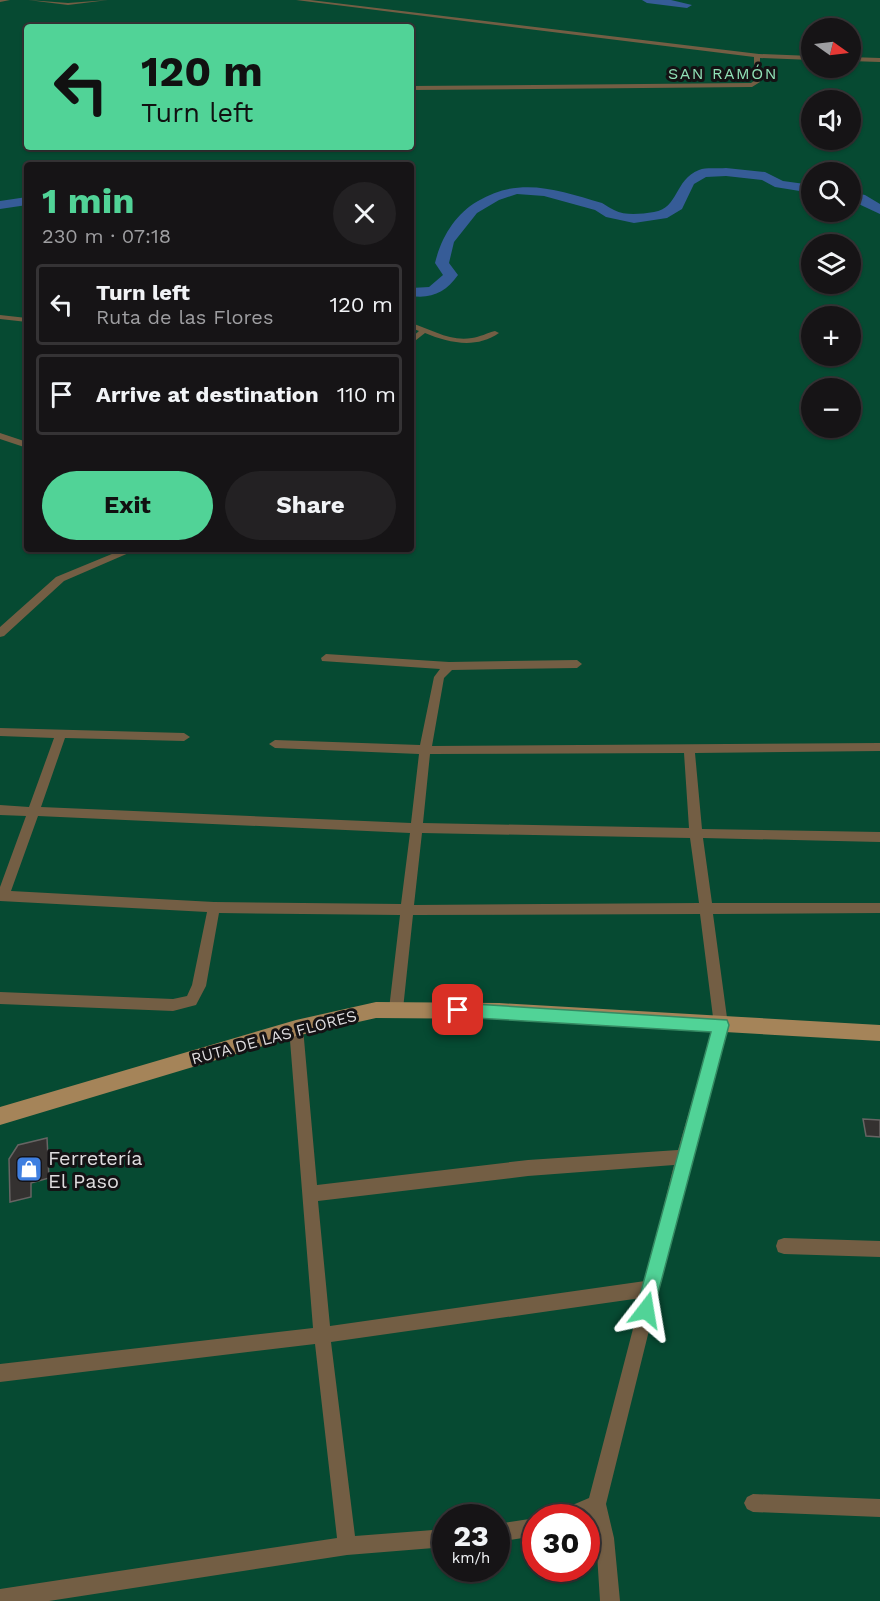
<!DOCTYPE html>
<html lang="en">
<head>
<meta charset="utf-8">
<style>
  :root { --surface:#161416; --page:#232123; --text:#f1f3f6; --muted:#9e9ea1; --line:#353335; --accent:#51d397 }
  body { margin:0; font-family:"Work Sans",sans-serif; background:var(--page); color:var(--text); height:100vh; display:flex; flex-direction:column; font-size:22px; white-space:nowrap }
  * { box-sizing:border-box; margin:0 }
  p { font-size:20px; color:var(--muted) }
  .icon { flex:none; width:33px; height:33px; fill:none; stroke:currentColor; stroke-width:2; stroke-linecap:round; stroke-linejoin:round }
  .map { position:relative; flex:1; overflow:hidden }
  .drawer { position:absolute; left:24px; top:162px; width:390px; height:390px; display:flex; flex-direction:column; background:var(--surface); border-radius:6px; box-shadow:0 2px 4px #0004,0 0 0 2px var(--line) }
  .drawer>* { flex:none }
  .top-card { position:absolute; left:24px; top:24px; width:390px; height:126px; border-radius:6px; box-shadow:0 2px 4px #0004,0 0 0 2px var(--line); background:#51d397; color:#111; overflow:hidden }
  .needle { width:39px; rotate:104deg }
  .fabs { position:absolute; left:801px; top:18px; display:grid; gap:12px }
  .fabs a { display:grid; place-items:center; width:60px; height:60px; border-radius:50%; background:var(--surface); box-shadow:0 2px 4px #0004,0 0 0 2px var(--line); font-size:30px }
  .speed { position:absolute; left:432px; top:1504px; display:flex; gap:12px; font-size:30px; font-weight:700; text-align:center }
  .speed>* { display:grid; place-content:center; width:78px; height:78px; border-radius:50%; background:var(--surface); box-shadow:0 2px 4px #0004,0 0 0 2px var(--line); line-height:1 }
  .speed small { font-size:15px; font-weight:400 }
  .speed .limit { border:9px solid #d22; background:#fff; color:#111 }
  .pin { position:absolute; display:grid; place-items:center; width:51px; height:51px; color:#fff; margin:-26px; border-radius:12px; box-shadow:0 3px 9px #0006 }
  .me { position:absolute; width:66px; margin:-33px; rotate:14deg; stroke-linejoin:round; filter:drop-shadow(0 0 4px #0008) }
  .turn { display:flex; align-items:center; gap:21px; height:126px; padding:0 18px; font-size:27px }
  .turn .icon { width:78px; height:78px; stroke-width:2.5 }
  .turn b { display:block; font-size:42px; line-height:51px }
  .round { display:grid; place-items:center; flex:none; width:63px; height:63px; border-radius:32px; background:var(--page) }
  .headline { display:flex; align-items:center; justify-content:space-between; height:102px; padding:0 18px }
  h1 { font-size:36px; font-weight:700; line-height:45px; color:var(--accent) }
  .button { display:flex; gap:12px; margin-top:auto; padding:12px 18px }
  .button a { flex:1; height:69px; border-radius:36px; background:var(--accent); color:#111; font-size:24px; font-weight:700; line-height:69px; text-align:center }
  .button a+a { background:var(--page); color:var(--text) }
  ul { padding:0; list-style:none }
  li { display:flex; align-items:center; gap:18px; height:81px; margin:0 12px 9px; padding:0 6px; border:3px solid var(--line); border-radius:6px }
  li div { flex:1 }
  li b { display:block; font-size:22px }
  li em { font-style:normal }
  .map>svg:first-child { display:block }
  .green { fill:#064a32; fill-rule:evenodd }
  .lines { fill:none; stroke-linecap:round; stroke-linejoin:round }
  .river { fill:#365c97; fill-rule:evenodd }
  .building { fill:#343130; stroke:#676463; stroke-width:1.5 }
  .street { fill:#735e44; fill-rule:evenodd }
  .secondary { fill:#a58459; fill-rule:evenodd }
  .route { fill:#51d397; stroke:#358962; stroke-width:1.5 }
  .labels { text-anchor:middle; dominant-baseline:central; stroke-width:6; stroke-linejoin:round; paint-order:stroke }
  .far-quarter-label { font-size:16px; letter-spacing:1.5px; fill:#90e1b6; stroke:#141214 }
  .street-label { font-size:16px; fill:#dfdddf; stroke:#141214 }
  .near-poi-label { font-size:20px; fill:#dfdddf; stroke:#141214; text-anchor:start }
</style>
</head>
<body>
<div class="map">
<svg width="880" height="1601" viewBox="0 0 880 1601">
  <rect width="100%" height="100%" fill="#1d1b1d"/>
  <!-- green -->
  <path class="green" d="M0,0H880V1601H0ZM27,27H411V147H27ZM812,28H850V68H812ZM812,100H850V140H812ZM27,165H411V549H27ZM812,172H850V212H812ZM812,244H850V284H812ZM812,316H850V356H812ZM812,388H850V428H812ZM446,1518H496V1569H446ZM536,1518H586V1569H536Z"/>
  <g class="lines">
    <!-- river -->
    <path class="river" d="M642,0H671L692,5L687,8L647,3Z
      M726,168L765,172L783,181L812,185V193L775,187L762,180L726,176L706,177L694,184L682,209L667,218L634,223L606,217L595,210L544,196L517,194L499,200L477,213L454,242L449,263L458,275C446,292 432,299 411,296V288L429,287L443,275L435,263C441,238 455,214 478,201C520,176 558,190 602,203C606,205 609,208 614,210C626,216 640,214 654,212C679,208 674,180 699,170C706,167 718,169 726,168Z
      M850,192L865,195L880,204V214L850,200Z
      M27,197V205L0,209V201Z"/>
  </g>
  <!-- building -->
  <path class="building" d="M863,1119L880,1120V1137L866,1136Z
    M47,1138L49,1178L31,1183V1197L10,1202L9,1159L18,1145Z"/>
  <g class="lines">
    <!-- street -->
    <path class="street" d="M0,0H10L0,2Z
      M28,0L68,3L108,0L68,5Z
      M296,0H310L759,54L812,56V60L760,58V82L752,87L411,90V86L751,83L754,81V57Z
      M850,57L880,58V62L850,61Z
      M0,315L27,318V322L0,319Z
      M411,323C431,329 450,342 472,338C480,337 487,333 495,331L499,333C476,349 449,343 425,333L411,344V338L419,331L411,328Z
      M0,433L27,442V448L0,439Z
      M124,549H138L64,581L4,636L0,637V627L56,577Z
      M326,654L449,662L577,660L582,664L577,668L452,670L444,678L432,746L880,743V751L695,753L702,829L880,832V842L703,838L712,903H880V913L713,914L728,1025L692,1157L606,1504L614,1538L620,1601H600L596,1538L591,1516L585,1518H553L556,1512L589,1498L641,1298L331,1342L355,1536L446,1529V1547L347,1555L49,1601H0V1589L337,1538L315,1344L0,1382V1364L313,1328L289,1028L291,1024L296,1022L301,1024L303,1028L317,1185L528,1160L678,1150L714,1025L700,914L413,915L403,1009L401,1013L396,1015L391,1013L389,1009L400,915L219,913L206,986L196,1005L173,1011L0,1004V992L173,999L187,996L192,985L207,912L0,901V887L26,816L0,815V805L29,807L54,738L0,736V728L184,733L190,737L184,741L65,738L41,807L411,823L419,754L275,748L269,744L275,740L420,745L434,677L440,669L322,661L321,658ZM684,753L689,828L423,823L430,754ZM38,816L410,833L401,904L214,902L11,891ZM422,833L690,838L699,903L414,905ZM674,1165L645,1281L330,1326L318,1201L528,1176Z
      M784,1238L880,1241V1257L784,1254L778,1252L776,1246L778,1240Z
      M753,1494L880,1499V1517L753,1512L747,1509L744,1503L747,1497Z
      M536,1518V1536L496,1542V1524Z"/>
    <!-- secondary -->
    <path class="secondary" d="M376,1002L499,1003L880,1025V1041L499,1019L376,1018L296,1036L0,1125V1107L296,1020Z"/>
  </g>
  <!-- route -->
  <path class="route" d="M458,1003L727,1020L729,1025L652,1316L646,1319L639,1316L636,1310L711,1032L458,1017L452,1015L450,1010L452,1005Z"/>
  <!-- icons -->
  <defs>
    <symbol id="shop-square" viewBox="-11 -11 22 22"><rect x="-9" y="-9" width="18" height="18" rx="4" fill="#3f7fe0" stroke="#141214"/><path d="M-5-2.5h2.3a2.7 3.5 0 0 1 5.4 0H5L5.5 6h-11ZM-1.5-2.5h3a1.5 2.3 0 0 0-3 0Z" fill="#fff"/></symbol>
  </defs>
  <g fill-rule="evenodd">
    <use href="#shop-square" x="14" y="1154" width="30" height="30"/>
  </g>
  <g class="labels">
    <!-- far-quarter labels -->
    <g class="far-quarter-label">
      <text x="723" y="73">SAN RAMÓN</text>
    </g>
    <!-- street labels -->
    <g class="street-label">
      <text transform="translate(274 1037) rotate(-15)">RUTA DE LAS FLORES</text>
    </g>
    <!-- near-poi labels -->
    <g class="near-poi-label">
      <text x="48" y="1158">Ferretería<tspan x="48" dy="23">El Paso</tspan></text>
    </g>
  </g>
</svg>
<div class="fabs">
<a><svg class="needle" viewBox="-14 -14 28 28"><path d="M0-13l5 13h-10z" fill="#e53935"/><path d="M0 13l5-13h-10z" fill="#9e9ea1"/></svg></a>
<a><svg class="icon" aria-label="sound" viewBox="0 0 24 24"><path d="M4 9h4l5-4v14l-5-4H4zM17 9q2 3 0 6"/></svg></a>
<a><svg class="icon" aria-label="search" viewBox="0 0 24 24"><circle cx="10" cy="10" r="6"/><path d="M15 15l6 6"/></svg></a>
<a><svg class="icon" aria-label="layers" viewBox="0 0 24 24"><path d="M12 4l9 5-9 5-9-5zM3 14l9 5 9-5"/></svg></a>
<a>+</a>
<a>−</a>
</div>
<div class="speed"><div>23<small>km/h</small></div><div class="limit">30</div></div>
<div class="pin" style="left:458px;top:1010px;background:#d93025"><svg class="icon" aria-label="arrive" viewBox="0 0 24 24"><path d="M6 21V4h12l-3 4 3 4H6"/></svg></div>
<svg class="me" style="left:646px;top:1310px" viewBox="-20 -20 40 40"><path d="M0-17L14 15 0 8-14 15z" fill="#51d397" stroke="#fff" stroke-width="4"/></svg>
<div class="top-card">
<div class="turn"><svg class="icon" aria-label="left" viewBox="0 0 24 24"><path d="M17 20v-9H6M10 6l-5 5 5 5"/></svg><div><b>120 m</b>Turn left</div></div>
</div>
<section class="drawer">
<div class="headline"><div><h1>1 min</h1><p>230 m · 07:18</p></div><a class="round"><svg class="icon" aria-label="close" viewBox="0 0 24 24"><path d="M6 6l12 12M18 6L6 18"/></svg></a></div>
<ul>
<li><svg class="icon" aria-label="left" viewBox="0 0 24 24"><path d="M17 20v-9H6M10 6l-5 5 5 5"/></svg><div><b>Turn left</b><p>Ruta de las Flores</p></div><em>120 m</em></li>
<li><svg class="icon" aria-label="arrive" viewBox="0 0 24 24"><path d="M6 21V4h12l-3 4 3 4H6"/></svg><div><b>Arrive at destination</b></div><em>110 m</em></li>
</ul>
<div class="button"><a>Exit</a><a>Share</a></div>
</section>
</div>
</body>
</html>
